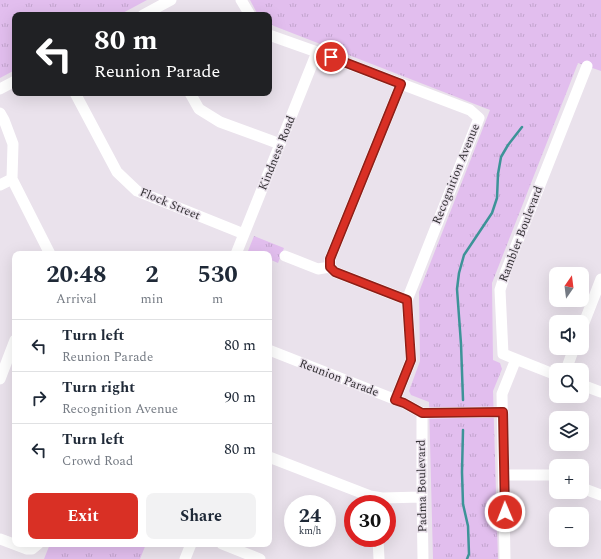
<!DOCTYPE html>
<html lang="en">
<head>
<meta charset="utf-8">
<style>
  :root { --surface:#fff; --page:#f2f2f3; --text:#1f2937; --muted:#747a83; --line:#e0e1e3; --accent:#d93025 }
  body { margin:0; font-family:Spectral,serif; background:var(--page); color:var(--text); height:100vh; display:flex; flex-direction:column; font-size:15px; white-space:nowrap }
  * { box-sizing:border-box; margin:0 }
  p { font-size:13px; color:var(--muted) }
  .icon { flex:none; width:22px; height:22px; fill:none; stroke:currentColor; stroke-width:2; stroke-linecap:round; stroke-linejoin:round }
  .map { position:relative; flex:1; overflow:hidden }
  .details { position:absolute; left:12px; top:251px; width:260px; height:296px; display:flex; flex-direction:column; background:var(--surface); border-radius:8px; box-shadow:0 4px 16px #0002 }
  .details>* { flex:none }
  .banner { position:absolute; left:12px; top:12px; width:260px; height:84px; border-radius:8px; box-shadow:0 4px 16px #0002; background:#202124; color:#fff; overflow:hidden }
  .needle { width:26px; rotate:14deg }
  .tools { position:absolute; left:549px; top:267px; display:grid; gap:8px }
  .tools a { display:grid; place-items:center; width:40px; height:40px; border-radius:8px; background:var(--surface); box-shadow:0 4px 16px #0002; font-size:20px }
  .speed { position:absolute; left:284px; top:495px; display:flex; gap:8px; font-size:20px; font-weight:700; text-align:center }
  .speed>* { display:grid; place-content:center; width:52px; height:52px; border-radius:50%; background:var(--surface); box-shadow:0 4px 16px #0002; line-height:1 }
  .speed small { font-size:10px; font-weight:400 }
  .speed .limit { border:6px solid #d22; background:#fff; color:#111 }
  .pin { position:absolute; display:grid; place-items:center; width:34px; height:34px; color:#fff; margin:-17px; border:2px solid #fff; border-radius:50%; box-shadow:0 1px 4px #0007 }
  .me { position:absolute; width:44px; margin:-22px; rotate:359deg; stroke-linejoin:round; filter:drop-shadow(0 0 3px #0008) }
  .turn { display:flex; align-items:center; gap:14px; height:84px; padding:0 16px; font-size:18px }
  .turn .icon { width:52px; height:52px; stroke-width:2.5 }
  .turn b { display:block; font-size:28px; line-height:34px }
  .eta { display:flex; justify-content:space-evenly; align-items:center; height:68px; text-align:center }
  .eta b { font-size:24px; font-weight:700; line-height:28px }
  .cta { display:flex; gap:8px; margin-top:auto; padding:8px 16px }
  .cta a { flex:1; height:46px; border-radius:8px; background:var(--accent); color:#fff; font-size:16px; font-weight:700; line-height:46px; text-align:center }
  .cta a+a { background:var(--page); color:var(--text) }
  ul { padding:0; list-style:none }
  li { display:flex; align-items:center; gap:12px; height:52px; padding:0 16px; border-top:1px solid var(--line) }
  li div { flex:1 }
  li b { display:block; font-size:15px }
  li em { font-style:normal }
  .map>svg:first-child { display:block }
  .grass { fill:url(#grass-tufts) }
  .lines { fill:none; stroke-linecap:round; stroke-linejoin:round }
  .stream { stroke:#3d9398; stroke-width:2.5 }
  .minor { stroke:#fff; stroke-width:11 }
  .route-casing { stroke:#8d1f18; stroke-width:10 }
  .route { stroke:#d93025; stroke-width:7 }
  .labels { text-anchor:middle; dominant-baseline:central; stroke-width:3; stroke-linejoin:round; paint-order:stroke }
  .street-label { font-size:12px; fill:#333034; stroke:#eae2ec }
</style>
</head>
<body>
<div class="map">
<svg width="601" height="559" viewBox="0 0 601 559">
  <defs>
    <pattern id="grass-tufts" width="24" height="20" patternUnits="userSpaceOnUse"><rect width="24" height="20" fill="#e2beee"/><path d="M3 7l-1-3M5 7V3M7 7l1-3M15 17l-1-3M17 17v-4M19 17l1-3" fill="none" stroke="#c2a4cd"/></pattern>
  </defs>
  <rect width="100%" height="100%" fill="#eae2ec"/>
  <!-- grass -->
  <path class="grass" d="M0,0H147L119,15H15V70L0,78Z
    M250,0H601V71L578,63L492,283L493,360L500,363L502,369L493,391L498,559H433L429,402L411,395L409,391L420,361L419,292L490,110L274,26L269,23V15H258Z
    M254,236L284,248L278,263L269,259V254H256L248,251Z
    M50,544H146L140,559H44Z"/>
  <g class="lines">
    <!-- stream -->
    <path class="stream" d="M463,400L461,344L457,289L459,273L464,255L492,213L497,198L498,174L501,157L508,145L522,127
      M463,430L462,472L463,504L468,526L469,554L467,559"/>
    <!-- minor -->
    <path class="minor" d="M241,0L250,15
      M143,15L171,0
      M269,35L317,52L470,110L479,118L407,300L411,360L395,400
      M0,89L15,81
      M75,93L117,172L137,191L244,234
      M190,93L199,109L220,122L280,144
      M0,113L4,120L13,144L12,179L50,254
      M0,185L12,179
      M236,254L317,52
      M285,256L318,269L330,267
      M330,267V259L401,84
      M330,267L335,272L407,300
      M582,328L601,279
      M269,350L404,403L422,413L503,412
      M566,370L574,348
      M556,375L503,354L500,290L506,271L587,66
      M0,379L15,340
      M582,385L601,392
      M422,413V497L423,559
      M269,457L370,496L382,498L422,497
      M504,475H550L556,478
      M582,488L601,495
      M378,538L379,559
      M0,539L27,549H32L38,544
      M222,544L260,559
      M185,559L191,544
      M505,559L502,394L516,359"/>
  </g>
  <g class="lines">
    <defs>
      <path id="route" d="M331,57L401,84L330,259V267L335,272L407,300L411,360L395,400L404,403L422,413L503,412L505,512"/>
    </defs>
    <!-- route casing -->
    <use href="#route" class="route-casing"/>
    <!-- route -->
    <use href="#route" class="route"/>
  </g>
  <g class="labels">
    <!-- street labels -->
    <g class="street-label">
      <text transform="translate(277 153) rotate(-68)">Kindness Road</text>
      <text transform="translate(456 174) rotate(-68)">Recognition Avenue</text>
      <text transform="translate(170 204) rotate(23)">Flock Street</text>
      <text transform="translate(521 234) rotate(-69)">Rambler Boulevard</text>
      <text transform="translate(339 378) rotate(21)">Reunion Parade</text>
      <text transform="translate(422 486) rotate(-91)">Padma Boulevard</text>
    </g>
  </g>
</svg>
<div class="tools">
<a><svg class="needle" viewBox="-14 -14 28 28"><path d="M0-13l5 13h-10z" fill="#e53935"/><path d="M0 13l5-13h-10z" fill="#747a83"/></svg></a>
<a><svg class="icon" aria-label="sound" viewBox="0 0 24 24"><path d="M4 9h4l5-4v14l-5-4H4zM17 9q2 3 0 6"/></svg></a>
<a><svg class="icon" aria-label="search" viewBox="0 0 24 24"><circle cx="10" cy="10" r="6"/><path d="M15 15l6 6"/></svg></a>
<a><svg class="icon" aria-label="layers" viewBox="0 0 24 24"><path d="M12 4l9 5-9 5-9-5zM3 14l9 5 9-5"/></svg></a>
<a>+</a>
<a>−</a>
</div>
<div class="speed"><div>24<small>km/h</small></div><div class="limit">30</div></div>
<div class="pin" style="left:331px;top:57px;background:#d93025"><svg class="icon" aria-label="arrive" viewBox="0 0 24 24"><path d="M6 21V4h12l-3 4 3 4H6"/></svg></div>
<svg class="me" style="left:505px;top:512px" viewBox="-20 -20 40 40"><circle r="17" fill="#d93025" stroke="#fff" stroke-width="3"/><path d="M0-11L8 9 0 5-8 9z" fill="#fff"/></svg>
<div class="banner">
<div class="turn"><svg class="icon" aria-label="left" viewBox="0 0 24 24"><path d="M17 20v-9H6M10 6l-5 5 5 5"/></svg><div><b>80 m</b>Reunion Parade</div></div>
</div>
<section class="details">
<div class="eta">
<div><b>20:48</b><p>Arrival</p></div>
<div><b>2</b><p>min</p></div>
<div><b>530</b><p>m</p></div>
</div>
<ul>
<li><svg class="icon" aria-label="left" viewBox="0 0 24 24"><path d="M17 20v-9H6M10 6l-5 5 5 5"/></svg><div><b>Turn left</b><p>Reunion Parade</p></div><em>80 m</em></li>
<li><svg class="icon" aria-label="right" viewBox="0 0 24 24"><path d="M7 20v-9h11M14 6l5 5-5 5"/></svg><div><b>Turn right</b><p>Recognition Avenue</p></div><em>90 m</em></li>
<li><svg class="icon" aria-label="left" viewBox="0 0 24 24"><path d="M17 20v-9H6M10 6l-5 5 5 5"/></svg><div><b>Turn left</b><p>Crowd Road</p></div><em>80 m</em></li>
</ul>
<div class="cta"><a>Exit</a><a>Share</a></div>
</section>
</div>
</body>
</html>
